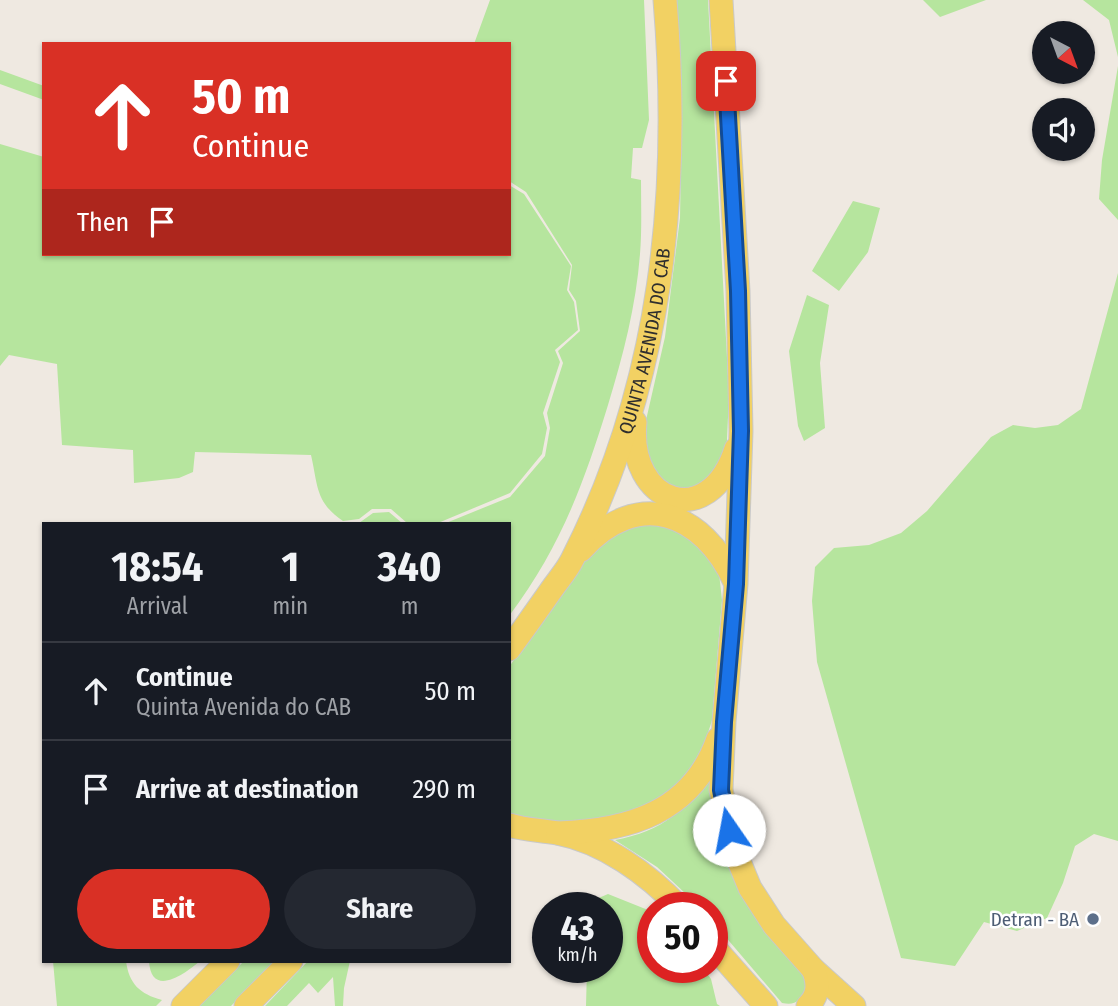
<!DOCTYPE html>
<html lang="en">
<head>
<meta charset="utf-8">
<style>
  :root { --surface:#171b24; --page:#242831; --text:#f1f3f6; --muted:#9ea1a6; --line:#363941; --accent:#d93025 }
  body { margin:0; font-family:"Fira Sans Condensed",sans-serif; background:var(--page); color:var(--text); height:100vh; display:flex; flex-direction:column; font-size:26px; white-space:nowrap }
  * { box-sizing:border-box; margin:0 }
  p { font-size:23px; color:var(--muted) }
  .icon { flex:none; width:38px; height:38px; fill:none; stroke:currentColor; stroke-width:2; stroke-linecap:round; stroke-linejoin:round }
  .map { position:relative; flex:1; overflow:hidden }
  .drawer { position:absolute; left:42px; top:522px; width:469px; height:441px; display:flex; flex-direction:column; background:var(--surface); border-radius:0px; box-shadow:0 2px 5px #0004 }
  .drawer>* { flex:none }
  .guide { position:absolute; left:42px; top:42px; width:469px; height:214px; border-radius:0px; box-shadow:0 2px 5px #0004; background:#d93025; color:#fff; overflow:hidden }
  .needle { width:46px; rotate:139deg }
  .fabs { position:absolute; left:1032px; top:21px; display:grid; gap:14px }
  .fabs a { display:grid; place-items:center; width:63px; height:63px; border-radius:50%; background:var(--surface); box-shadow:0 2px 5px #0004; font-size:35px }
  .speed { position:absolute; left:532px; top:892px; display:flex; gap:14px; font-size:35px; font-weight:700; text-align:center }
  .speed>* { display:grid; place-content:center; width:91px; height:91px; border-radius:50%; background:var(--surface); box-shadow:0 2px 5px #0004; line-height:1 }
  .speed small { font-size:18px; font-weight:400 }
  .speed .limit { border:10px solid #d22; background:#fff; color:#111 }
  .pin { position:absolute; display:grid; place-items:center; width:60px; height:60px; color:#fff; margin:-30px; border-radius:14px; box-shadow:0 4px 10px #0006 }
  .me { position:absolute; width:77px; margin:-38px; rotate:348deg; stroke-linejoin:round; filter:drop-shadow(0 0 5px #0008) }
  .turn { display:flex; align-items:center; gap:24px; height:147px; padding:0 35px; font-size:32px }
  .turn .icon { width:91px; height:91px; stroke-width:2.5 }
  .turn b { display:block; font-size:49px; line-height:60px }
  .then { display:flex; align-items:center; height:66px; padding:0 35px; background:#0003; gap:14px; font-size:26px }
  .eta { display:flex; justify-content:space-evenly; align-items:center; height:119px; text-align:center }
  .eta b { font-size:42px; font-weight:700; line-height:49px }
  .cta { display:flex; gap:14px; margin-top:auto; padding:14px 35px }
  .cta a { flex:1; height:80px; border-radius:42px; background:var(--accent); color:#fff; font-size:28px; font-weight:700; line-height:80px; text-align:center }
  .cta a+a { background:var(--page); color:var(--text) }
  ul { padding:0; list-style:none }
  li { display:flex; align-items:center; gap:21px; height:98px; padding:0 35px; border-top:2px solid var(--line) }
  li div { flex:1 }
  li b { display:block; font-size:26px }
  li em { font-style:normal }
  .map>svg:first-child { display:block }
  .green { fill:#b6e59e }
  .lines { fill:none; stroke-linecap:round; stroke-linejoin:round }
  .major-casing { stroke:#c9c9c9; stroke-width:25 }
  .major { stroke:#f2d163; stroke-width:23 }
  .route-casing { stroke:#114b97; stroke-width:18 }
  .route { stroke:#1a73e8; stroke-width:12 }
  .service-dot { fill:#5c6f8a; stroke:#fff; stroke-width:2.5 }
  .labels { text-anchor:middle; dominant-baseline:central; stroke-width:5; stroke-linejoin:round; paint-order:stroke }
  .street-label { font-size:19px; fill:#2e2e2e; stroke:#fff }
  .service-label { font-size:19px; fill:#4e5e75; stroke:#fff; text-anchor:end }
</style>
</head>
<body>
<div class="map">
<svg width="1118" height="1006" viewBox="0 0 1118 1006">
  <rect width="100%" height="100%" fill="#efe9e1"/>
  <!-- green -->
  <path class="green" d="M490,0H644L649,120L642,148H633L631,178L641,180C641,204 642,230 640,254C636,306 623,356 608,405C583,486 560,548 509,616V523H446L510,497L545,456L550,428L547,413L563,363L558,351L580,331L576,301L569,290L572,265L526,192L509,181V44H474Z
    M673,0H708L729,395L726,461L700,489L667,487L645,456L644,429L665,337L680,218L682,101Z
    M923,0H986L940,17Z
    M1083,0H1118V57L1109,20Z
    M1118,66V220L1099,199L1102,160Z
    M0,70L44,86V100L0,84Z
    M0,144L44,157V254H509V185L524,194L571,266L567,290L574,302L578,330L555,350L560,362L543,413L547,428L542,454L510,493L438,523H407L391,509H372L359,519L343,521C315,502 318,485 311,455L195,452L193,472L179,478L134,483L133,450L62,445L57,364L9,355L0,366Z
    M853,201L880,208L868,252L839,291L812,271Z
    M1118,273V841L1094,834L1075,846L1063,883L1047,918L1017,931L984,922L955,966L901,958L817,662L812,601L815,567L834,548L869,545L901,533L927,511L991,437L1013,425L1035,428L1058,425L1081,409Z
    M807,295L829,305L820,363L825,428L804,441L798,426L789,351Z
    M389,512L402,523H359L373,513Z
    M645,524L681,530L718,564L722,600L712,720C685,818 598,832 509,818V667L585,559L611,534Z
    M712,770L771,937L803,975L807,990C800,1000 796,1006 782,1003L712,921V908H701L657,867L615,840C663,831 686,811 712,770Z
    M608,894L653,912V968H703L711,979L717,1004L720,1006H586L587,968H607V908H588L587,903Z
    M53,961H126C129,984 140,994 162,1000L156,1006H57Z
    M149,961H200C186,973 151,999 149,961Z
    M244,961H275L231,1006H199Z
    M308,961H350L344,988L343,1006H335L333,977L318,993L309,983L287,1006H265Z"/>
  <g class="lines">
    <defs>
      <g id="major">
        <path d="M721,0L738,291L741,431L736,584L724,722L721,790L734,849L750,888L774,925L813,969L854,1006"/>
        <path d="M635,422C627,504 709,533 736,449"/>
        <path d="M581,550C638,487 703,512 735,582"/>
        <path id="s1" d="M509,649C524,629 538,609 552,589C559,579 568,569 573,558C662,383 681,193 665,0"/>
        <path d="M509,825C525,830 541,830 557,833C604,842 648,874 680,908"/>
        <path d="M558,833C629,831 693,812 718,739"/>
        <path d="M712,945L766,1006"/>
        <path d="M183,1006L228,961"/>
        <path d="M246,1006L291,961"/>
        <path d="M808,1006C819,995 819,983 813,969"/>
      </g>
    </defs>
    <!-- major casing -->
    <use href="#major" class="major-casing"/>
    <!-- major -->
    <use href="#major" class="major"/>
  </g>
  <g class="lines">
    <defs>
      <path id="route" d="M726,81L738,291L741,431L736,584L724,722L721,790L729,830"/>
    </defs>
    <!-- route casing -->
    <use href="#route" class="route-casing"/>
    <!-- route -->
    <use href="#route" class="route"/>
  </g>
  <!-- markers -->
  <circle class="service-dot" cx="1093" cy="919" r="7"/>
  <g class="labels">
    <!-- street labels -->
    <g class="street-label">
      <text stroke="none"><textPath href="#s1" startOffset="341">QUINTA AVENIDA DO CAB</textPath></text>
    </g>
    <!-- service labels -->
    <g class="service-label">
      <text x="1079" y="919">Detran - BA</text>
    </g>
  </g>
</svg>
<div class="fabs">
<a><svg class="needle" viewBox="-14 -14 28 28"><path d="M0-13l5 13h-10z" fill="#e53935"/><path d="M0 13l5-13h-10z" fill="#9ea1a6"/></svg></a>
<a><svg class="icon" aria-label="sound" viewBox="0 0 24 24"><path d="M4 9h4l5-4v14l-5-4H4zM17 9q2 3 0 6"/></svg></a>
</div>
<div class="speed"><div>43<small>km/h</small></div><div class="limit">50</div></div>
<div class="pin" style="left:726px;top:81px;background:#d93025"><svg class="icon" aria-label="arrive" viewBox="0 0 24 24"><path d="M6 21V4h12l-3 4 3 4H6"/></svg></div>
<svg class="me" style="left:729px;top:830px" viewBox="-20 -20 40 40"><circle r="19" fill="#fff"/><path d="M0-13L10 11 0 6-10 11z" fill="#1a73e8"/></svg>
<div class="guide">
<div class="turn"><svg class="icon" aria-label="ahead" viewBox="0 0 24 24"><path d="M12 20V5M6 11l6-6 6 6"/></svg><div><b>50 m</b>Continue</div></div>
<div class="then">Then<svg class="icon" aria-label="arrive" viewBox="0 0 24 24"><path d="M6 21V4h12l-3 4 3 4H6"/></svg></div>
</div>
<section class="drawer">
<div class="eta">
<div><b>18:54</b><p>Arrival</p></div>
<div><b>1</b><p>min</p></div>
<div><b>340</b><p>m</p></div>
</div>
<ul>
<li><svg class="icon" aria-label="ahead" viewBox="0 0 24 24"><path d="M12 20V5M6 11l6-6 6 6"/></svg><div><b>Continue</b><p>Quinta Avenida do CAB</p></div><em>50 m</em></li>
<li><svg class="icon" aria-label="arrive" viewBox="0 0 24 24"><path d="M6 21V4h12l-3 4 3 4H6"/></svg><div><b>Arrive at destination</b></div><em>290 m</em></li>
</ul>
<div class="cta"><a>Exit</a><a>Share</a></div>
</section>
</div>
</body>
</html>
